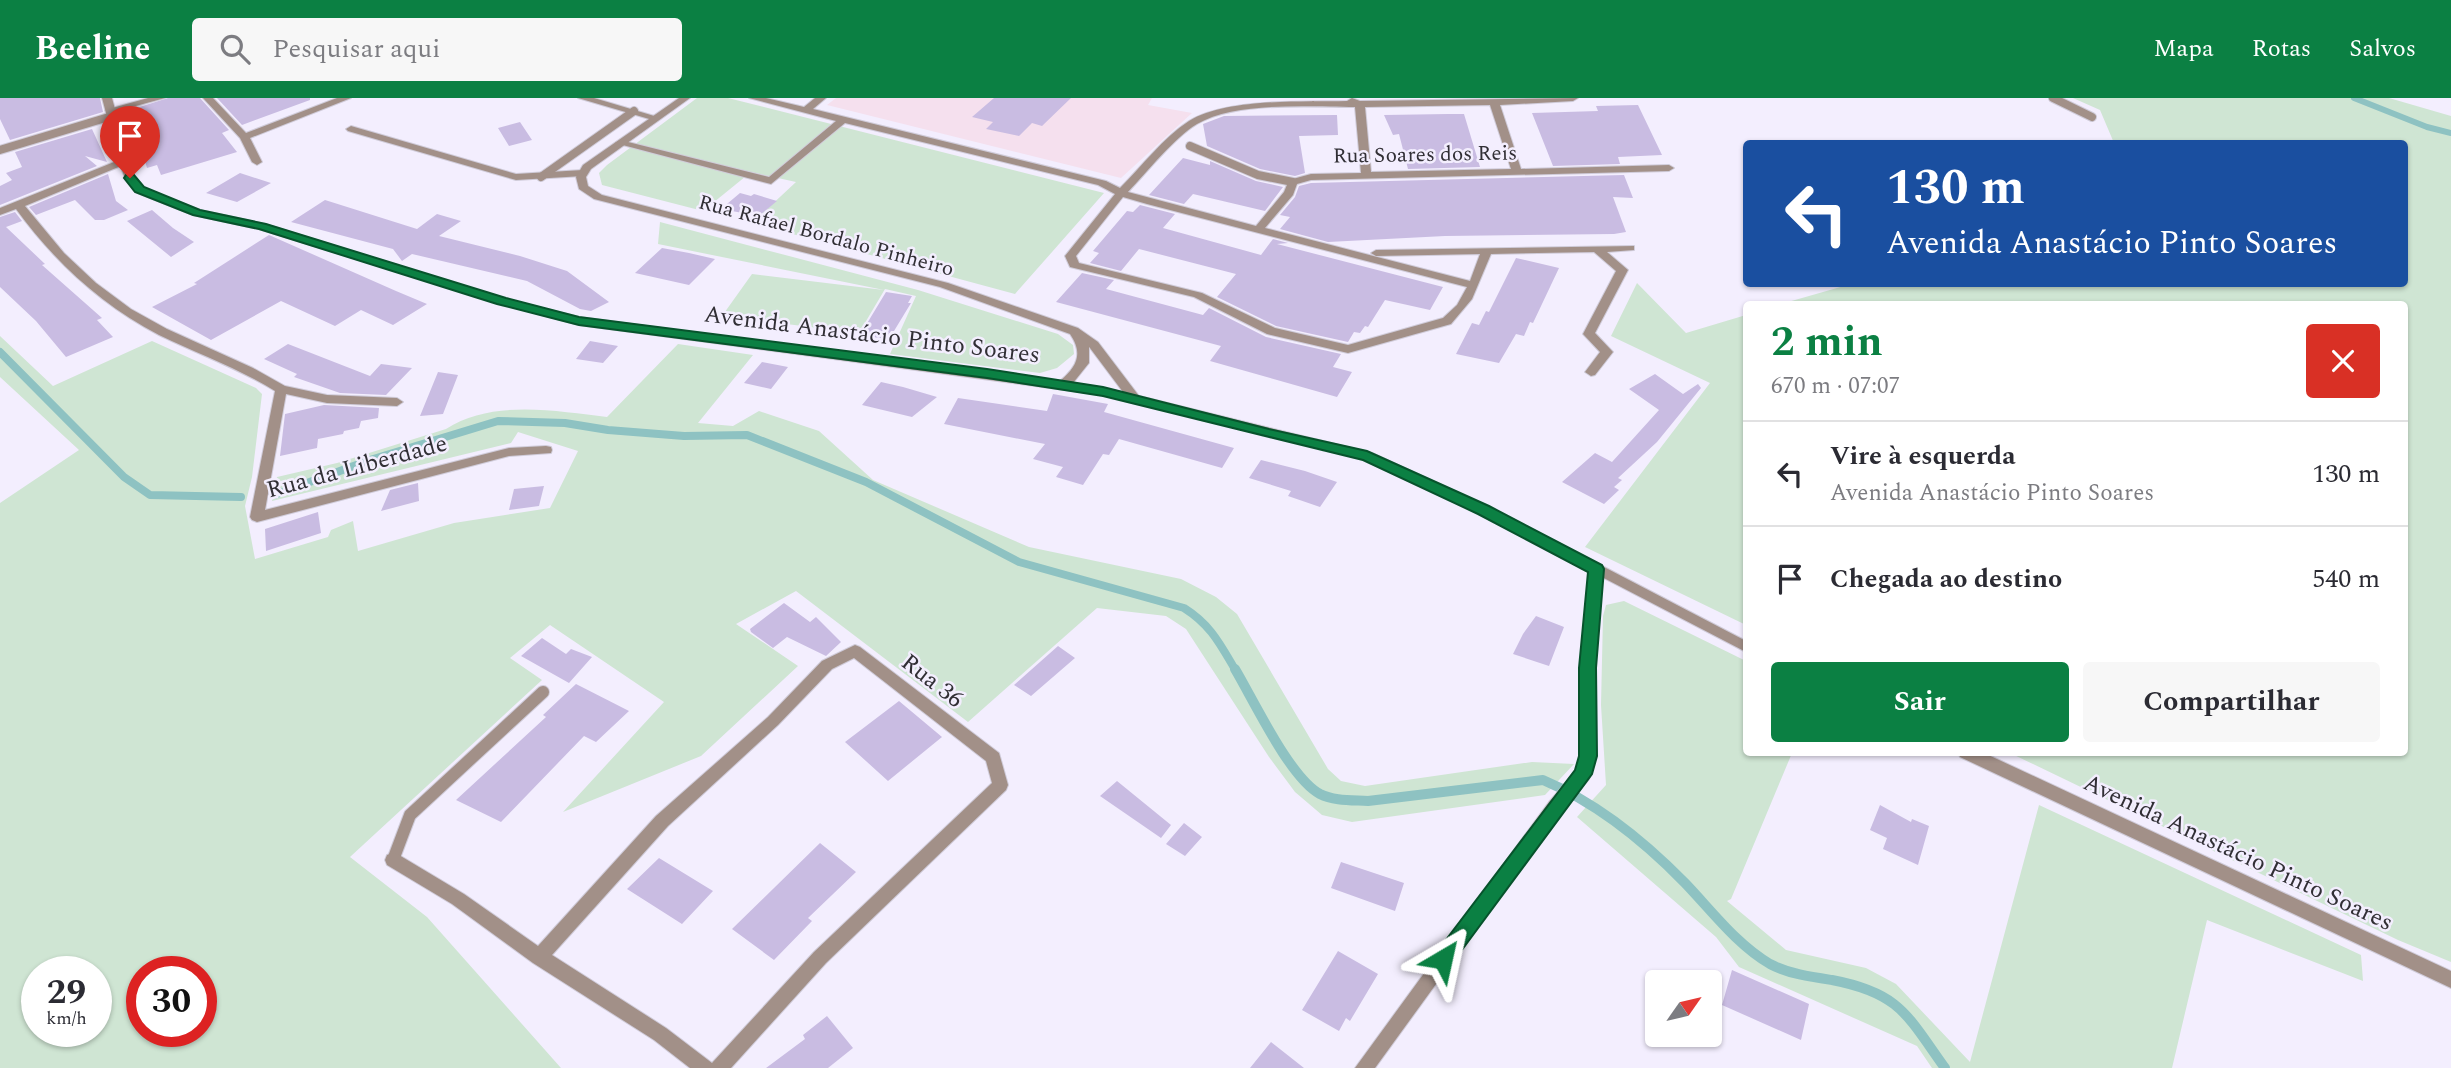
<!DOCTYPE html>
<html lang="pt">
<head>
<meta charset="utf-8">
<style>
  :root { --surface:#fff; --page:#f7f7f7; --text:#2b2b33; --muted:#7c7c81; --line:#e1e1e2; --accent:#0b8043 }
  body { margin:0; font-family:Spectral,serif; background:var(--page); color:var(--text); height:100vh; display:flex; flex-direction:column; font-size:26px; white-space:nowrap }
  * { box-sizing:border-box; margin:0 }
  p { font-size:23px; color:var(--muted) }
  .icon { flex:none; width:38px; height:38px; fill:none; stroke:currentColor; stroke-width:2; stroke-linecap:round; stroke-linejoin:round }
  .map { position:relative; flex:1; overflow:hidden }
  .drawer { position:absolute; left:1743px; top:203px; width:665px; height:455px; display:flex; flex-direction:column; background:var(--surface); border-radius:7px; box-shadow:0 2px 5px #0004 }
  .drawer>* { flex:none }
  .hud { position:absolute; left:1743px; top:42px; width:665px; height:147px; border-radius:7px; box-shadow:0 2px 5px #0004; background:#1a4fa0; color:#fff; overflow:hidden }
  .needle { width:46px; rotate:56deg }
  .tools { position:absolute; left:1645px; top:872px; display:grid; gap:14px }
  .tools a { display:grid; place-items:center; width:77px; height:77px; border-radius:7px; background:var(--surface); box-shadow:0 2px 5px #0004; font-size:35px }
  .speed { position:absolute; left:21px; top:858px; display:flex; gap:14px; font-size:35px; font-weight:700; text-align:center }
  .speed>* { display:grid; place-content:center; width:91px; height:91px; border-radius:50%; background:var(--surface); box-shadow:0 2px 5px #0004; line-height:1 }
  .speed small { font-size:18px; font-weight:400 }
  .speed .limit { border:10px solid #d22; background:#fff; color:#111 }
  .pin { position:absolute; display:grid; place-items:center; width:60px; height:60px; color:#fff; margin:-72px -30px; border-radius:50% 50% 50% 0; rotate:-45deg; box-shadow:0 0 7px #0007 }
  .pin .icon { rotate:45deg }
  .me { position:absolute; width:77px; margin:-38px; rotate:36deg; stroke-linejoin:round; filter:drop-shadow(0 0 5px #0008) }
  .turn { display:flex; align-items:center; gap:24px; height:147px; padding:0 28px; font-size:32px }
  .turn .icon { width:91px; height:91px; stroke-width:2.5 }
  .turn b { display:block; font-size:49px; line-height:60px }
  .round { display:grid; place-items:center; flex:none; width:74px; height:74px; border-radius:7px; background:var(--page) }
  .head { display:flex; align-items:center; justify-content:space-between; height:119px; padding:0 28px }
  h1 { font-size:42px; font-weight:700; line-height:52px; color:var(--accent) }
  .primary-button { display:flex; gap:14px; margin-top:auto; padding:14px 28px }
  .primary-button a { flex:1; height:80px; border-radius:7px; background:var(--accent); color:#fff; font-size:28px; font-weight:700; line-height:80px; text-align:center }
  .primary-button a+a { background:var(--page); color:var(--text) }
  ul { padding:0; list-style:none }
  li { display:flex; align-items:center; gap:21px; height:105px; padding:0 28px; border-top:2px solid var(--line) }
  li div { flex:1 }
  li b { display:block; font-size:26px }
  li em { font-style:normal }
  header { display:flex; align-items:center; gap:42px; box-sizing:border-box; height:98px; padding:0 35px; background:var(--accent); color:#fff }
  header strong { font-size:33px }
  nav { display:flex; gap:38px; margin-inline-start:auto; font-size:24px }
  .search { width:490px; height:63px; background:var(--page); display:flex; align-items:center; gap:18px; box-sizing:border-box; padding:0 24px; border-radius:7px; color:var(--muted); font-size:26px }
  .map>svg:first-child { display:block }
  .education { fill:#f5e0ee }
  .green { fill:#cfe5d3; fill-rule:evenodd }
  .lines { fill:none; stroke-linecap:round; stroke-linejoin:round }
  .stream-far2 { stroke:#8ec2c2; stroke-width:6 }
  .stream-far1 { stroke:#8ec2c2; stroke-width:8 }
  .stream { stroke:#8ec2c2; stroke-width:10 }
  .building { fill:#c9bce2 }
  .service-far1-casing { stroke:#d0ccda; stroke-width:10 }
  .service-casing { stroke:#d0ccda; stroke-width:14 }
  .minor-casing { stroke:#d0ccda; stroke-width:2 }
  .tertiary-casing { stroke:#d0ccda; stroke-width:2 }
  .service-far1 { stroke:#a29088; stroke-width:8 }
  .service { stroke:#a29088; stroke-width:12 }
  .minor { fill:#a29088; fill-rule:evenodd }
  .tertiary { fill:#a29088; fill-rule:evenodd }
  .route { fill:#0b8043; stroke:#07532c; stroke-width:2 }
  .labels { text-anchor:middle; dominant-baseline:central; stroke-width:5; stroke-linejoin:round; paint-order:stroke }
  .far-street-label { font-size:21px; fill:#312f35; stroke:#f3eefe }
  .street-label { font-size:24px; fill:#312f35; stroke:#f3eefe }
</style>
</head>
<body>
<header>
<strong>Beeline</strong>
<div class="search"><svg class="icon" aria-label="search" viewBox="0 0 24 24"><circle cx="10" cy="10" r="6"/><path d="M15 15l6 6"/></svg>Pesquisar aqui</div>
<nav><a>Mapa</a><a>Rotas</a><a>Salvos</a></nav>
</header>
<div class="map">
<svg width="2451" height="970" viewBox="0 0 2451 970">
  <rect width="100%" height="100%" fill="#f3eefe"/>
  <!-- education -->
  <path class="education" d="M836,0H1152L1148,7L1192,15L1121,80L827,7Z"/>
  <!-- green -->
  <path class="green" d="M697,0H728L1104,95L1015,196L752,125L796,84L751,74L703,113L602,87L599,75L607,67Z
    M2073,0H2389L2451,18V864L2398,842L2010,655L2404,654V206H1781L1851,186H2404V46L2114,45L2100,12Z
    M660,124L918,192L1058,236L1073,247L1074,256L1057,270L1040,275L890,256L916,198L885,191L859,235L722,218L752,176L884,192L658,146Z
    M1637,185L1686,235L1746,217V527L1585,449L1710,285L1611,238Z
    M0,238L53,288L152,243L256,290L262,296L252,379L245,408L255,461L328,439L331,432L353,423L358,453L454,425L550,410L578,353L518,334L511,345L272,403L277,379L337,365L446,331C492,301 556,313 607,319L678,246L753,257L698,325L733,328L759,313L819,333L873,382L1029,449L1181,481L1216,499L1237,516L1328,671L1341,683L1365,688L1532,664L1574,666L1545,697L1352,724L1322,717L1295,694L1269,659L1186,531L1166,518L1097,510L968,624L796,493L736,526L798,568L701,658L563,714L664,604L550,527L510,560L542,582L350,759L427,819L561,970H0V405L79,352L0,279ZM37,873H96V933H37ZM142,873H201V933H142Z
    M1624,503L1746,563V654L1792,655L1731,801L1727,803L1786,852L1866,870L1896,886L1970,964L2039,707L2361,857L2363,883L2207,822L2172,970H1932L1917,948L1739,869L1716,839L1577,719L1606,687L1601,607L1603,518L1606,507Z"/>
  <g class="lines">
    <!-- stream-far2 -->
    <path class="stream-far2" d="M2354,0L2427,29L2451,35"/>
    <!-- stream-far1 -->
    <path class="stream-far1" d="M0,254L124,379L150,397L241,399
      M274,397L370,362L498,323L565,325L608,332L684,338L747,337L866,384L1019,464L1184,510C1211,527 1220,546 1236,573"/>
    <!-- stream -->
    <path class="stream" d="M1235,571C1254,603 1290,680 1320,696C1334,703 1352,702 1368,703L1543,682C1595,704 1645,744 1685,785C1711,812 1737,847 1770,866C1789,876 1811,879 1832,882C1900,895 1907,917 1945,970"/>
  </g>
  <!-- building -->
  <path class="building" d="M0,0H100L103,14L10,42L0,21Z
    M168,0H200L229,32L222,35L237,54L161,77L157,67L147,70L130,12Z
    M217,0H310V2L242,27Z
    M994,0H1071L1042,28L1032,25L1019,38L986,31L993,24L972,19Z
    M1638,7L1662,57L1618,59L1620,66L1553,68L1532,15L1598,13L1596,8Z
    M1448,16H1464L1480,69L1408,71L1399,36L1393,37L1384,17Z
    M1337,17L1338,37L1299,38L1305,75L1295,78L1260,71L1207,48L1203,26L1224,18Z
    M520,24L532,42L509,48L498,30Z
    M92,31L107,64L85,58L97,68L0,107V88L12,82L6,75L22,69L15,54Z
    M1183,60L1210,67V63L1256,83L1283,89L1265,113L1193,96L1184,106L1149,97Z
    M240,75L271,85L237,104L206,95Z
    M108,76L116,103L128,112L104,122H95L75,102L36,117L29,109Z
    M1624,77L1633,100L1613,99L1626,134L1614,136L1445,138L1328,144L1280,131L1290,119L1280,117L1295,99L1299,88L1311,85Z
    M740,95L751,98L754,96L777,103L759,118L721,111Z
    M325,102L417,131L437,116L461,123L439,138L520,158L567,173L609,204L591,213L580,211L527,183L412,156L402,163L393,151L291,124Z
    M1140,107L1175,116L1163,130L1261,157L1273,141L1288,145L1277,146L1443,189L1430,212L1385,202L1368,229L1365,228L1360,235L1354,234L1348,244L1276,228L1217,199L1236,176L1139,151L1121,173L1090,165L1099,155L1093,153L1127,113L1133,114Z
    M152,112L173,130L194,144L171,159L127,123Z
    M15,114L22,123L6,129L45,166L42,167L102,220L97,222L113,239L66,259L36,223L0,189V119Z
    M269,137L396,193L427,206L393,227L361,212L335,228L281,203L211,242L152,209L197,186L194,185Z
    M662,150L689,155L715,161L689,187L635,175Z
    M1516,160L1559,170L1533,225L1530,224L1524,238L1516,236L1499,265L1456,256L1472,225L1479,227L1486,213L1489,214Z
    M1082,175L1114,182L1106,191L1203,217L1209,210L1266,239L1341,256L1333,269L1352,274L1337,299L1210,263L1221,248L1056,204Z
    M886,194L912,198L908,205H911L894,233H891L886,241L860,237Z
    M590,243L618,248L603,265L576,261Z
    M288,246L370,278L381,266L412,270L386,297L340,295L294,279L297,276L264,261Z
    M762,264L788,269L771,291L744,285Z
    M438,274L458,277L443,316L420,318Z
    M1655,276L1683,296L1698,286L1701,290L1657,344L1618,380L1622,382L1614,389L1619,392L1604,406L1562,384L1595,355L1612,364L1659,312L1629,291Z
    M881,284L903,289L937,299L912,319L862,307Z
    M1053,296L1108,306L1104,314L1234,350L1222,370L1119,341L1109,357L1103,356L1083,387L1056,379L1063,369L1033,361L1045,346L944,326L958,300L1047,313Z
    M324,307L379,310L378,320L361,323L359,330L344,333L343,336L318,341L317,350L280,358L285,316Z
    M1261,362L1305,373L1337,384L1320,409L1288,398L1291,393L1249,380Z
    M418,385L419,403L381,413L390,392Z
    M544,388L539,408L509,412L514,391Z
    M318,414L321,435L266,453L265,431Z
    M784,505L810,524L816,519L841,544L826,558L787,539L773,550L751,534L750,531Z
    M1536,518L1564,529L1549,568L1513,556L1523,536Z
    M542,540L566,556L571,551L592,559L569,585L521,558Z
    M1058,548L1075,560L1031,598L1014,587Z
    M576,586L629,613L596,644L584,638L501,724L456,702L546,619L543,617Z
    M899,603L942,639L888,683L845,644Z
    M1117,683L1171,727L1161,740L1100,698Z
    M1880,707L1911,724L1912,721L1929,728L1918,767L1883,751L1887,740L1870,732Z
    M1184,725L1202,739L1185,758L1166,746Z
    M820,745L856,774L808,820L812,823L774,862L732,831Z
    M659,760L713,793L682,826L627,791Z
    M1341,764L1404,785L1395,813L1331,790Z
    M1338,853L1378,876L1350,923L1346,920L1339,933L1302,912Z
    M1732,872L1809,906L1801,942L1722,907Z
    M827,918L853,950L828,970H766L805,941L803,937Z
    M1271,944L1304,970H1250Z"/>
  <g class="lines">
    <defs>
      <path id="service-far1" d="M2053,0L2092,19
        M1190,48L1258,77L1293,84
        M0,52L112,18
        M541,79L634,13"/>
      <path id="service" d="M393,762L410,717L543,594"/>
      <path id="minor" d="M148,0H165L110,15L105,12Z
        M203,0H213L246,35L337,0H351L250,40L262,64L257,67L252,64L240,40Z
        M578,0H594L661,20L656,23Z
        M749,0H766L804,9L815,0H826L813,11L1106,83L1120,90C1142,68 1163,40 1189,23C1227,0 1303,4 1347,3L1352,0L1360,3L1578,0L1573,3L1500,7L1521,71L1669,67L1674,70L1669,73L1311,82L1297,86L1293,97L1265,130L1470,183L1480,156L1376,158L1371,155L1376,152L1634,148V152L1607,154L1628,172L1595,235L1613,254L1595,277L1591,278L1585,274L1600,254L1583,236L1616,173L1594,154L1491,156L1472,201L1451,226L1348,255L1267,236L1194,199L1070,169L1065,158L1115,96L1098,87L845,25L771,86L615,45L620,42L769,79L836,23ZM1490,7L1511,71L1371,74L1365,9ZM1355,9L1361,75L1311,76L1289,82L1284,94L1256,128L1128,94C1147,74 1174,40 1197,26C1236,3 1311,9 1355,9ZM1123,99L1147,106L1467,189L1457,207L1443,220L1348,247L1275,230L1202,195L1079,165L1076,158Z
        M351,28L516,76L583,72L588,75L583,78L516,82L348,33L346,31Z
        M124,60L129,63L128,65L25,108L64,155L96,185L131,211L167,231L253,270L285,288L327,297L397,300L403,304L397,308L327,305L286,296L265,412L509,350L546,348L551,349L552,352L551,355L509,358L257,424L252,422L250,419L275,293C238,270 198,256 159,237C101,207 54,163 16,111L0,117V110Z
        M1596,466L1603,471L1594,570L1596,658L1589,681L1561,714L1375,970H1355L1549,704L1576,673L1580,658V570L1589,471Z
        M855,547L860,549L999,655L1008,687L1006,692L826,865L731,970H690L654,942L533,865L452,806L387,767L385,762L387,757L393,755L399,757L464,796L538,848L656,718L768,619L822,563ZM854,560L986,663L992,685L814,854L712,965L666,930L552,857L668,728L778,627L832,571Z"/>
      <path id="tertiary" d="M102,0H112L130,67L135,80L143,90L200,112L265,126L506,201L579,219L1060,283C1078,268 1083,255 1070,236L940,189L594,101L579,91L576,79L583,67L679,0H690L591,71L586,79L588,88L602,97L948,185L1078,230L1098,244L1139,298L1372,355L1489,409L1746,543V554L1479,415L1363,361L1103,297L579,227L498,205L259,131L193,117L135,94L125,80L120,67ZM1089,249L1090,250L1123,294L1073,285L1089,265Z
        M1958,654H1982L2451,873V890L1960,659Z"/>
    </defs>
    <!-- service-far1 casing -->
    <use href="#service-far1" class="service-far1-casing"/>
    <!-- service casing -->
    <use href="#service" class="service-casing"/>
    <!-- minor casing -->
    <use href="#minor" class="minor-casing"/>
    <!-- tertiary casing -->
    <use href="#tertiary" class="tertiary-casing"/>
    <!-- service-far1 -->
    <use href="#service-far1" class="service-far1"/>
    <!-- service -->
    <use href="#service" class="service"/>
    <!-- minor -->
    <use href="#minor" class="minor"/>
    <!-- tertiary -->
    <use href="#tertiary" class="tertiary"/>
  </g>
  <!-- route -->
  <path class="route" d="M126,77H134L144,89L200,112L266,126L506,200L579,219L987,271L1103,289L1269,331L1367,353L1489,408L1602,467L1604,471L1596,570L1597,658L1592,676L1450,868L1443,871L1436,868L1433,861L1436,855L1575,672L1579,658V570L1588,474L1478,416L1363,362L1103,298L987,280L579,227L497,206L259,131L193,117L135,94L124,80Z"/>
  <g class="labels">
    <!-- far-street labels -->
    <g class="far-street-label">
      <text transform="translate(1425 57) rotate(-1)">Rua Soares dos Reis</text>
      <text transform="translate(826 138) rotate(15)">Rua Rafael Bordalo Pinheiro</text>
    </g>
    <!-- street labels -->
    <g class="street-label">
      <text transform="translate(872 237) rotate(7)">Avenida Anastácio Pinto Soares</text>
      <text transform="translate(357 369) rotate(-15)">Rua da Liberdade</text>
      <text transform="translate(932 583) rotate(38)">Rua 36</text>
      <text transform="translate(2238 755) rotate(25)">Avenida Anastácio Pinto Soares</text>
    </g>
  </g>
</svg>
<div class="tools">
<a><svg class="needle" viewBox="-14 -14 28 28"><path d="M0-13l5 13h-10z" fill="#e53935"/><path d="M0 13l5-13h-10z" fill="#7c7c81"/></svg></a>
</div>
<div class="speed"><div>29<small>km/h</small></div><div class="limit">30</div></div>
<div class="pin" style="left:130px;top:80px;background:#d93025"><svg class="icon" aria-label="arrive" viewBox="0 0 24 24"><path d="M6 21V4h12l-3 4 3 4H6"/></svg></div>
<svg class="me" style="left:1443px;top:861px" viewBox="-20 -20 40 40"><path d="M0-17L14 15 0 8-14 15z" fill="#0b8043" stroke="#fff" stroke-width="4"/></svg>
<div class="hud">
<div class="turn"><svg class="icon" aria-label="left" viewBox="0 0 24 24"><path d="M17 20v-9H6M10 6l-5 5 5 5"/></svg><div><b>130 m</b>Avenida Anastácio Pinto Soares</div></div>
</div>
<section class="drawer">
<div class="head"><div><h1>2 min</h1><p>670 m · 07:07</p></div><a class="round" style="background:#d93025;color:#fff"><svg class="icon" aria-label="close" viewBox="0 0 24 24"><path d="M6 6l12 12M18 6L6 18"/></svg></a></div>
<ul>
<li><svg class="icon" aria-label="left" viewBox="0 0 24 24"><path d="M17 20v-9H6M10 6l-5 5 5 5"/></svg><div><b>Vire à esquerda</b><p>Avenida Anastácio Pinto Soares</p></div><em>130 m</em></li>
<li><svg class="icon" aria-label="arrive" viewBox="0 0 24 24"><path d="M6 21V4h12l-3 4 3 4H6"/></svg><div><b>Chegada ao destino</b></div><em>540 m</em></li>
</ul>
<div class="primary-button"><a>Sair</a><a>Compartilhar</a></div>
</section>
</div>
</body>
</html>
